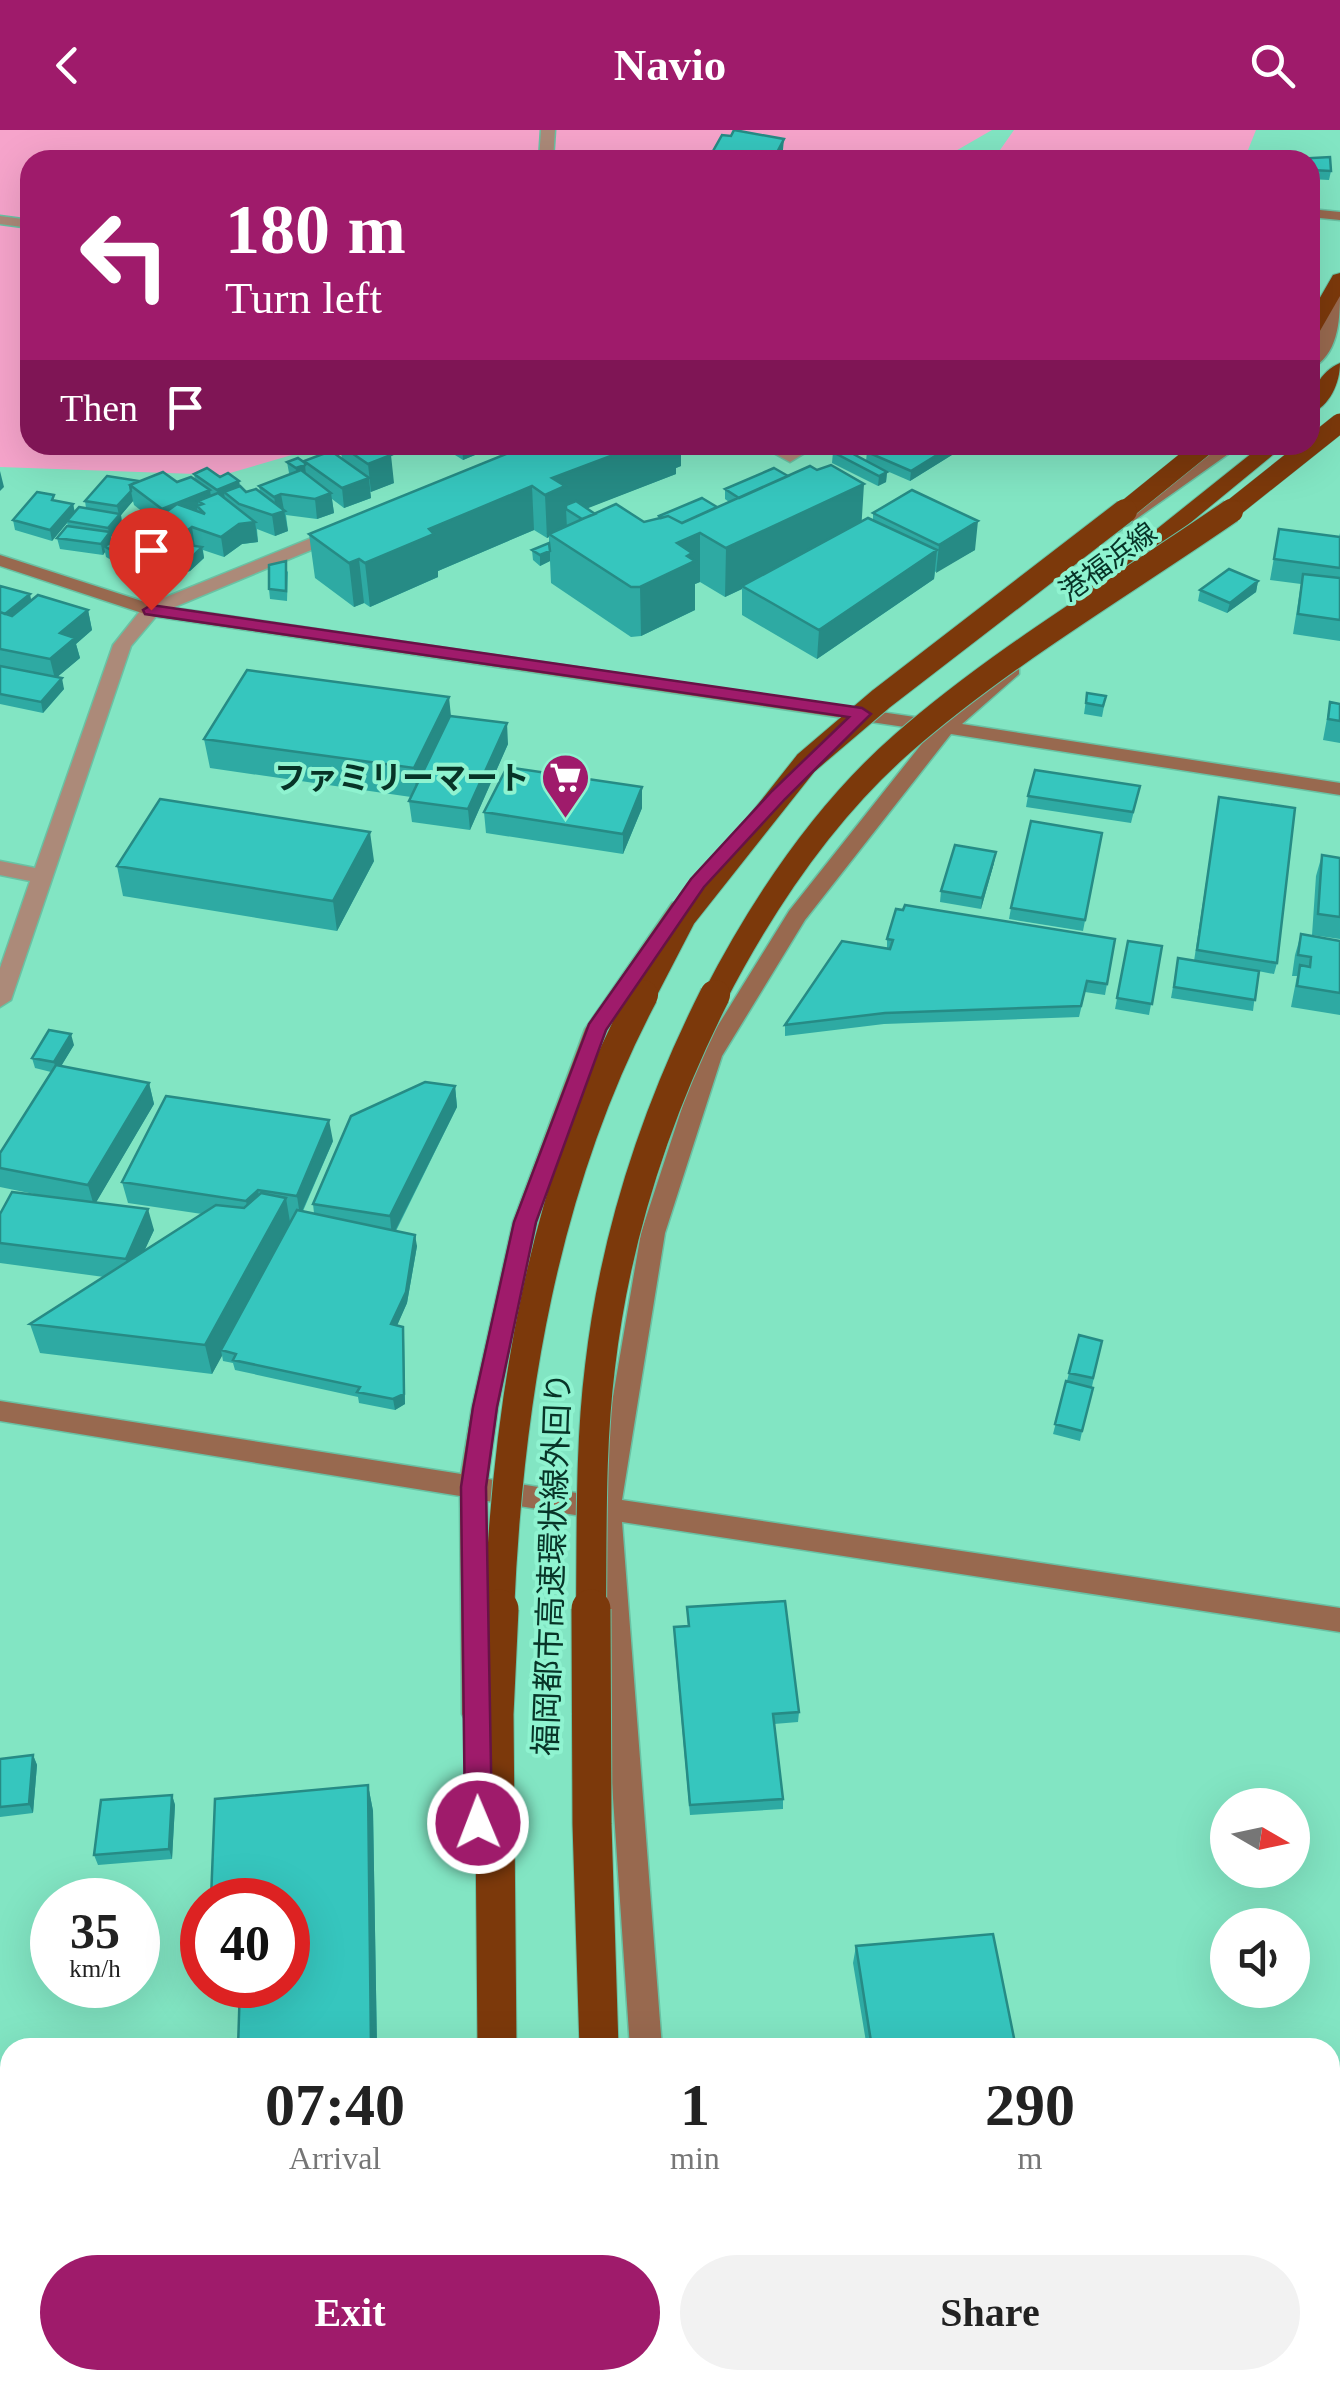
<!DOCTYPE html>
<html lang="en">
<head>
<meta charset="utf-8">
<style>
  :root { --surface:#fff; --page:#f2f2f2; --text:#222; --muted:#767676; --accent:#9f1b6b }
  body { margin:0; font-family:"Times New Roman","Noto Sans JP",serif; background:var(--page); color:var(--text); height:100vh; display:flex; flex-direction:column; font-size:38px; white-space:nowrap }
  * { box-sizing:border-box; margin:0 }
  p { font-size:32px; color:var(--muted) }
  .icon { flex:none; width:55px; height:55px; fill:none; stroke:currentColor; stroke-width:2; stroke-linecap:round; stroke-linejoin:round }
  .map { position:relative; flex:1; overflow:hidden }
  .side { position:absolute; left:0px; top:1908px; width:1340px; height:352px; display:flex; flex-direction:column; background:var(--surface); border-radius:30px 30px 0 0; box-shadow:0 10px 40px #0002 }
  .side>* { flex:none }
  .hud { position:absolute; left:20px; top:20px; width:1300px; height:305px; border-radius:30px; box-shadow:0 10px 40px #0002; background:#9f1b6b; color:#fff; overflow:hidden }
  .needle { width:65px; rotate:99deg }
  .fabs { position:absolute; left:1210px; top:1658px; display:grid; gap:20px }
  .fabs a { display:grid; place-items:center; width:100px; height:100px; border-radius:50%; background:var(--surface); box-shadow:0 10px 40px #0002; font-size:50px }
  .speed { position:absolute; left:30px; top:1748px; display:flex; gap:20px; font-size:50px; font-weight:700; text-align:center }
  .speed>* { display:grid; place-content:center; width:130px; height:130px; border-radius:50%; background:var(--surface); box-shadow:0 10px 40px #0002; line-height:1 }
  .speed small { font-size:25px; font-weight:400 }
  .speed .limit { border:15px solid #d22; background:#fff; color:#111 }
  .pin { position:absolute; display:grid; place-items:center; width:85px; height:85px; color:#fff; margin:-102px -42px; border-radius:50% 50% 50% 0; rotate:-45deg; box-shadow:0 0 10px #0007 }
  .pin .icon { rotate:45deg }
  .me { position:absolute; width:110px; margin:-55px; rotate:359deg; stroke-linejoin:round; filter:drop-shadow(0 0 8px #0008) }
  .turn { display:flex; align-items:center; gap:35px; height:210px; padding:0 40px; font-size:45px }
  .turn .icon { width:130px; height:130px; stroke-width:2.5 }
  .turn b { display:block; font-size:70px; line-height:85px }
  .then { display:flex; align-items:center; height:95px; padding:0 40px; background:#0003; gap:20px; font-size:38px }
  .eta { display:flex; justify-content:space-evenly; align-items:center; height:170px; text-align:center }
  .eta b { font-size:60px; font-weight:600; line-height:70px }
  .action { display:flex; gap:20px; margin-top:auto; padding:20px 40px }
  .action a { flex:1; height:115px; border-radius:60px; background:var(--accent); color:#fff; font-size:40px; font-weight:600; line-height:115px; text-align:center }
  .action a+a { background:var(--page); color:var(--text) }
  header { display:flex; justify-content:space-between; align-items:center; height:130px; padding:0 40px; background:var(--accent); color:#fff; font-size:45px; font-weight:600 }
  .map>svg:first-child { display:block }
  .green { fill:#f6a4cb }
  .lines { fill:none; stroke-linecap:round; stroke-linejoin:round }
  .street-casing { stroke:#69c2a4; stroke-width:3 }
  .secondary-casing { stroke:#69c2a4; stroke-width:3 }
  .highway-casing { stroke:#69c2a4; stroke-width:2 }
  .street { fill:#ac8a79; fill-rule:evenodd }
  .secondary { fill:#98694f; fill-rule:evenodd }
  .highway { fill:#7c390b; fill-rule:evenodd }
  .highway-bridge-far3-casing { stroke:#69c2a4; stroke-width:20; stroke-linecap:butt }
  .highway-bridge-far2-casing { stroke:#69c2a4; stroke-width:26; stroke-linecap:butt }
  .highway-bridge-far1-casing { stroke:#69c2a4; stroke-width:32; stroke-linecap:butt }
  .highway-bridge-casing { stroke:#69c2a4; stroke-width:41; stroke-linecap:butt }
  .highway-bridge-far3 { stroke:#7c390b; stroke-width:19 }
  .highway-bridge-far2 { stroke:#7c390b; stroke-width:24 }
  .highway-bridge-far1 { stroke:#7c390b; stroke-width:30 }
  .highway-bridge { stroke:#7c390b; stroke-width:39 }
  .wall { fill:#2eaaa3; fill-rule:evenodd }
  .shaded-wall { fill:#268b85 }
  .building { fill:#36c6be; stroke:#268b85; stroke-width:2.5 }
  .route { fill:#9f1b6b; stroke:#671246; stroke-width:2.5 }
  .labels { text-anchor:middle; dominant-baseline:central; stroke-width:8; stroke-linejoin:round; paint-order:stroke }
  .far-street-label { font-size:28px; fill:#073427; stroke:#8ff3d0 }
  .poi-label { font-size:32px; font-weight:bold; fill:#073427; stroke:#8ff3d0; text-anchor:end }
  .street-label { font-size:32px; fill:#073427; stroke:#8ff3d0 }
</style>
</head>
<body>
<header><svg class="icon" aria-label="back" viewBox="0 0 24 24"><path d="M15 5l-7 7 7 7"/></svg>Navio<svg class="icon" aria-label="search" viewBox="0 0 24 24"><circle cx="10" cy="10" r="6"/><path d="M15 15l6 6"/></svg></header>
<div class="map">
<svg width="1340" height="2259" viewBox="0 0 1340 2259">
  <rect width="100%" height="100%" fill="#82e5c3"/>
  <!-- green -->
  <path class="green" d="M0,0H992L940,30H30V315H326L223,345L0,337Z
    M1014,0H1256L1244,30H993Z"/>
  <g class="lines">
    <defs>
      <path id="street" d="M541,0H555L553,30H539Z
        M0,86L30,90V98L0,94Z
        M759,315H781L790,320L797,315H818L790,332Z
        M341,396L350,401L347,405L158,484L131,516L11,870L0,877V838L30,751L0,745V731L35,738L113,515L144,476Z"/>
      <path id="secondary" d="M1310,79L1340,82V90L1310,87Z
        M1340,164C1340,191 1338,226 1310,239V224L1332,169Z
        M1221,315H1241L1115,404H1103V396Z
        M0,425L154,475L942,591L1012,534L1019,536V544L962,594L1340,653V665L951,604L805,790L722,926L665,1103L622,1370L1340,1478V1502L622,1392L662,1918H630L594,1388L487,1371L492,1584L487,1593L477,1597L467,1593L462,1584L460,1366L0,1291V1271L461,1344L472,1277L513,1092L585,899L672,773L680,771L691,778L607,900L537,1092L498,1277L488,1349L596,1366L641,1103L699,926L789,781L932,601L151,486L0,436Z
        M652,2250H688V2259H652Z"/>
      <path id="highway" d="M1340,143V166L1317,206L1310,208V185L1333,145Z
        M1340,233C1340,253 1330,276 1310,284C1310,263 1320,241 1340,233Z
        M1262,315H1285L1094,472H1078L1075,467L1078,462Z
        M481,2250H525L526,2259H482Z
        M591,2250H635V2259H591Z"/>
    </defs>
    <!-- street casing -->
    <use href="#street" class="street-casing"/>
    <!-- secondary casing -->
    <use href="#secondary" class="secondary-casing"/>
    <!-- highway casing -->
    <use href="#highway" class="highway-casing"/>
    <!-- street -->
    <use href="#street" class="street"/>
    <!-- secondary -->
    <use href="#secondary" class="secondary"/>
    <!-- highway -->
    <use href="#highway" class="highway"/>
    <defs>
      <path id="highway-bridge-far3" d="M1122,383L1206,315
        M1227,383L1340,293"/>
      <path id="highway-bridge-far2" d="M642,868L684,787L806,633L881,569L1125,381
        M714,868C762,775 824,682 903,613C1004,525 1121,457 1231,381"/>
      <path id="highway-bridge-far1" d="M499,1482C508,1270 543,1054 643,865
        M591,1482C592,1400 590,1318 600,1237C615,1107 656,982 715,865"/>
      <path id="highway-bridge" d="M591,1479L592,1694L599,1918
        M497,1918L494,1584L499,1479"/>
    </defs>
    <!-- highway-bridge-far3 casing -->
    <use href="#highway-bridge-far3" class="highway-bridge-far3-casing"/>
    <!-- highway-bridge-far2 casing -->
    <use href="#highway-bridge-far2" class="highway-bridge-far2-casing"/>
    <!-- highway-bridge-far1 casing -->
    <use href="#highway-bridge-far1" class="highway-bridge-far1-casing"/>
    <!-- highway-bridge casing -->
    <use href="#highway-bridge" class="highway-bridge-casing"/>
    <!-- highway-bridge-far3 -->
    <use href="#highway-bridge-far3" class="highway-bridge-far3"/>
    <!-- highway-bridge-far2 -->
    <use href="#highway-bridge-far2" class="highway-bridge-far2"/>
    <!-- highway-bridge-far1 -->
    <use href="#highway-bridge-far1" class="highway-bridge-far1"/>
    <!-- highway-bridge -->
    <use href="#highway-bridge" class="highway-bridge"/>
  </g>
  <!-- wall -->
  <path class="wall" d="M1310,30L1331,41L1329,50L1310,49Z
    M340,315L394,353L370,362L371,368L344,378L332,369L334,383L317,389L286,385L288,401L275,406L257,399L258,412L242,414L224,427L203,420L204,428L190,441L171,447L124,433L123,428L115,432L106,427L105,422L103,425L60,419L57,408L68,396L67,393L52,411L15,400L13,390L56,370L73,374L75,382L86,378L85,371L139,351L177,352L195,350L194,344L220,347L239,351L240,356L246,362H260L259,356L291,344L289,343L287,332L305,333L304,331L342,329ZM133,371L134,375L154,391L152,392L155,406L149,409L148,405L112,413L111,407L122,394L121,385Z
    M439,315H499L463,330Z
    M528,315H681V336L676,338V344L587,378L595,384L644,392L659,388V386L717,377L729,372L725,369V359L862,391L873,390V383L975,420L935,442L934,449L817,529L742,485V459L725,467L700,452L695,454V480L641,506L631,507L551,453L550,431L540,436L533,430L532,420L549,413V407L547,408L534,400L438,441V447L370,477L364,473L354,477L315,448L309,404Z
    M877,315H968L910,351L880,338L887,342L886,352L878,356L832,333L833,322L866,331L867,322Z
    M1279,399L1339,407L1340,403V511L1293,504L1301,454L1270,450Z
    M288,441L287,471L270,469L269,459Z
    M1258,451L1256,462L1227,483L1198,471L1200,460Z
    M0,456L32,470L88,480L92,500L76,514L80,528L57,547L64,559L43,583L0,574Z
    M1087,563L1106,566L1102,587L1084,584Z
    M1330,572L1340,574V613L1323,610Z
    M204,609L508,614L470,700L412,692L409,671L411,667L210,638Z
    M1140,656L1131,693L1026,677L1028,666Z
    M642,657V678L623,724L486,703L484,682Z
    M1219,667L1277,833L1274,844L1258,841L1253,881L1171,868L1178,828L1194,831Z
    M1102,703L1083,801L1009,789L1011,778Z
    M1322,725L1340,728V809L1312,805L1316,746Z
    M374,731L337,801L123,766L117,736Z
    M994,733L981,779L940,772L941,761Z
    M1301,804L1340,811V885L1291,877L1297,846H1292L1295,825Z
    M887,809H1115L1105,865L1085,862L1079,887L884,894L785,906V895L887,818Z
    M1128,811L1162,816L1149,885L1115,879Z
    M74,915L61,936L149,953L154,974L96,1072L154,1100L144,1121L202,1084L128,1073L122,1052L333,1011L303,1081L314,1083L313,1074L455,956L457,977L396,1101L417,1116L407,1173L397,1195L404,1208L405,1274L395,1280L359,1273L358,1267L235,1240L233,1233L223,1231L222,1225L212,1244L40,1223L30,1194L104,1147L0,1133V1084L39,1065L0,1057V1023L51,942L35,938L32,928Z
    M1079,1205L1102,1211L1080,1311L1053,1304Z
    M687,1477L799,1582L798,1592L774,1594L783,1669V1679L690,1685L674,1507V1497L688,1496Z
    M33,1625L37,1635L33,1683L0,1687V1629Z
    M368,1655L373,1681L377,1918H238L288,1770H211Z
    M172,1665L175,1675L172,1729L98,1735L94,1725Z
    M856,1816L1016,1918H867L853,1833Z"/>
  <!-- shaded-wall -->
  <path class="shaded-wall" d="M784,9L782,30H773Z
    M462,315H499L463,330Z
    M640,315H681V336L676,338V344L573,384L566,379L567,399L549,404V407L547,408L545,365L552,348Z
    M953,315H968L910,351L911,341Z
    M391,325L394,353L371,362L368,334Z
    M305,335L306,345L297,348L296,338Z
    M0,341L4,357L0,361Z
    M887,342L886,352L878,356L879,346Z
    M369,348L371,368L344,378L342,358Z
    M239,351L242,371L224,362L226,378L220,380L217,360Z
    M864,354L861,402L742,456V459L725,467L726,418Z
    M532,356L534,400L438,441V447L370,477L365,433L429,399Z
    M210,360L213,380L198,371L199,378L197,376L198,386L165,395L162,379Z
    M131,361L133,371L121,385L122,394L111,407L112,412L104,416L105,422L103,425L101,414L109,403L108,398L119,385L117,376Z
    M331,363L334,383L317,389L315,369Z
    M281,364L288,401L275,406L272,385L277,384L274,367Z
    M73,374L75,384L67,391V393L52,411L50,400Z
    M978,391L975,420L936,443L939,415Z
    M255,392L258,412L242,414L224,427L221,407L239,394Z
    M192,397L195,417L191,420L188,400Z
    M700,403V452L695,454V480L641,506L640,457L677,413Z
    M148,405L150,415L122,422L123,428L115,432L113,421Z
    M202,417L204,428L190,441L171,447L169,436Z
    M937,420L934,449L817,529L819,500Z
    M550,421V431L540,436V425Z
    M359,429L364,473L354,477L349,433Z
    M1258,451L1256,462L1227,483L1230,473Z
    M30,464L32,474L0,500V487Z
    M88,480L92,500L76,514L80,528L55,549L50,529L60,503Z
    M62,548L64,559L43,583L41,572Z
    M449,567L452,596L417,668L414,638Z
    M507,593L508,614L470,700L468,679Z
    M642,657V678L623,724V704Z
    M370,702L374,731L337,801L333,771Z
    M996,722L994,733L981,779L982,768Z
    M71,904L74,915L57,943L54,932Z
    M149,953L154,974L94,1076L88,1055Z
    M455,956L457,977L392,1107L390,1086Z
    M329,990L333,1011L300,1086L297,1066Z
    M258,1060L262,1081L250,1092L246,1071Z
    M286,1068L291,1098L221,1220L222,1226L212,1244L205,1215Z
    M148,1079L154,1100L131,1150L126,1129Z
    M415,1105L417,1116L407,1173L393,1205L391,1194Z
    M403,1197L405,1274L395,1280L393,1269Z
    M33,1625L37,1635L33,1683L29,1674Z
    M368,1655L373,1681L377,1918H371Z
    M172,1665L175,1675L172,1729L169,1719Z"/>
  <!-- building -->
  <path class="building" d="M734,0L784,9L773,30H708L722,5L731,6Z
    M1330,27L1331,41L1312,40V36H1310V30L1294,29Z
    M340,315H377L391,325L368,334Z
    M528,315H640L552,348L565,356L545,365L532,356L429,399L434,404L365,433L359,429L349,433L309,404Z
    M877,315H953L911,341L867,322Z
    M842,318L887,342L879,346L833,322Z
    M331,321L369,348L342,358L304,331Z
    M298,328L305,333V335L296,338L287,332Z
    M831,335L864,354L726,418L700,403L677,413L692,423L687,426L695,431L640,457H631L549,404L616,374L644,392L668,386L682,393L810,336L817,340Z
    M207,338L220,347L228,343L239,351L217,360L194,344Z
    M774,338L788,346L739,368L725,359Z
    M301,340L331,363L315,369L281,364L274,367L259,356Z
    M163,342L177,352L191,347L210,360L162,379L130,355Z
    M107,346L139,351L130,355L131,361L117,376L85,371Z
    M240,356L246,362L256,359L285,381L272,385L239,374L224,362Z
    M912,360L978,391L939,415L873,383Z
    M37,362L54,365L52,370L73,374L50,400L13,390Z
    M218,363L255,392L239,394L221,407L192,397L188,400L152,392L177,374L205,384L197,376L203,374L198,371Z
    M702,368L717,377L682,393L668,386L661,388L659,386Z
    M576,371L595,384L582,389L566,379V375Z
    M79,377L120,384L108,398L67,391Z
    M868,388L937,420L819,500L742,456Z
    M67,396L110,402L101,414L57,408Z
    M140,399L148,405L113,421L104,416Z
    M1279,399L1340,407V438L1274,429Z
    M158,405L169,412L202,417L188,431L169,436L122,422Z
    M549,413L550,421L540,425L532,420Z
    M286,431V461L269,459V435Z
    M1229,439L1258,451L1230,473L1200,460Z
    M1303,444L1340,448V490L1298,484Z
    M0,456L30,464L5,484L0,482Z
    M38,465L88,480L60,503L75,508L50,529L0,519V482L12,486Z
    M0,536L62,548L41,572L0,564Z
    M247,540L449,567L414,638L204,609Z
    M1087,563L1106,566L1103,576L1086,573Z
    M1330,572L1340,574V591L1328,589Z
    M450,586L507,593L468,679L409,671Z
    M507,637L642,657L623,704L484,682Z
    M1035,640L1140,656L1133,682L1028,666Z
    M1219,667L1295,678L1277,833L1197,820Z
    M160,669L370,702L333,771L117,736Z
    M1031,691L1102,703L1085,790L1011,778Z
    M955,715L996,722L982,768L941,761Z
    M1322,725L1340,728V787L1318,784Z
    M905,775L1115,809L1107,854L1087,851L1081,876L885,883L785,895L842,811L890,819L893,810L887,809L896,779L903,780Z
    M1301,804L1340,811V863L1297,856L1300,835L1310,837L1311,827L1298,825Z
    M1128,811L1162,816L1152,874L1117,868Z
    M1178,828L1259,841L1255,870L1174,857Z
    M49,900L71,904L54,932L32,928Z
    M56,935L149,953L88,1055L0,1038V1023Z
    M425,952L455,956L390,1086L313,1074L351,986Z
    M166,966L329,990L297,1066L258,1060L246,1071L122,1052Z
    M12,1062L148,1079L126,1129L0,1113V1084Z
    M261,1063L286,1068L205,1215L30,1194L216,1075L244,1078Z
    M297,1080L415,1105L406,1162L391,1194L403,1197L404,1264L393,1269L357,1262L360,1257L233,1230L236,1224L221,1220Z
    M1079,1205L1102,1211L1093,1248L1069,1243Z
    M1066,1251L1093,1258L1082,1301L1055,1294Z
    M785,1471L799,1582L773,1584L783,1669L690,1675L674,1497L689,1496L687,1477Z
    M33,1625L29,1674L0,1677V1629Z
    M368,1655L371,1918H238L240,1855H288V1770H242L243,1766L211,1769L215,1669Z
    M172,1665L169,1719L94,1725L101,1670Z
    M993,1804L1016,1918H872L856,1816Z"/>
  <!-- route -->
  <path class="route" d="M151,475L862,578L871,584L785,669L704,757L606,900L536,1092L497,1277L486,1357L492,1693L488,1702L478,1706L469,1702L465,1693L461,1357L473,1277L514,1092L589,894L691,749L772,661L849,587L145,484L143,480Z"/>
  <!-- icons -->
  <defs>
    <symbol id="supermarket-pin" viewBox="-11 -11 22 30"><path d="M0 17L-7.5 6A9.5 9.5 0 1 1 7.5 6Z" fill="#9f1b6b" stroke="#8ff3d0"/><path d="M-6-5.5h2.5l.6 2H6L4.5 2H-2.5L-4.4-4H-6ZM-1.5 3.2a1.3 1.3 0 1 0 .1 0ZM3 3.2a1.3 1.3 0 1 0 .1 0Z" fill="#fff"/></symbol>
  </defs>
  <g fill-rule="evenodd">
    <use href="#supermarket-pin" x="538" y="620" width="55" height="75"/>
  </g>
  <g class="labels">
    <!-- far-street labels -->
    <g class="far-street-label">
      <text transform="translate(1108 432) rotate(-36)">港福浜線</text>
    </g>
    <!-- poi labels -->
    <g class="poi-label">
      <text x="530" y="648">ファミリーマート</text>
    </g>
    <!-- street labels -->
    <g class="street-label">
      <text transform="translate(552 1434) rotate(-88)">福岡都市高速環状線外回り</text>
    </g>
  </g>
</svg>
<div class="fabs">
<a><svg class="needle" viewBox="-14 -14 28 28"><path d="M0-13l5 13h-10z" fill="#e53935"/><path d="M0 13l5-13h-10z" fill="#767676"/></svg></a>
<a><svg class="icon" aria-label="sound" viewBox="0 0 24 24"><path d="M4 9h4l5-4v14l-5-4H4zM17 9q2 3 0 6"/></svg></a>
</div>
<div class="speed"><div>35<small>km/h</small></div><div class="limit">40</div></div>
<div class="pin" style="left:151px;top:480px;background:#d93025"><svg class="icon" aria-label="arrive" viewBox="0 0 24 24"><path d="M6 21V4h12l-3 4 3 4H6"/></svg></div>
<svg class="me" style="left:478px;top:1693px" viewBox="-20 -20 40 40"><circle r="17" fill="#9f1b6b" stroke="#fff" stroke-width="3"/><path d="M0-11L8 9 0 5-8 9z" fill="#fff"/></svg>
<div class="hud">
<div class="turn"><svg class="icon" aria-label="left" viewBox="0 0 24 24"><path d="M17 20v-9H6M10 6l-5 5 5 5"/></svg><div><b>180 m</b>Turn left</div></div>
<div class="then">Then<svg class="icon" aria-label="arrive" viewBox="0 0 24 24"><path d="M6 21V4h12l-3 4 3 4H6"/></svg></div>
</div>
<section class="side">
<div class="eta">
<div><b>07:40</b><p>Arrival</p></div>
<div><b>1</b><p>min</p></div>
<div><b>290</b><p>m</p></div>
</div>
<div class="action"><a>Exit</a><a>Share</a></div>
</section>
</div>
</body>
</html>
